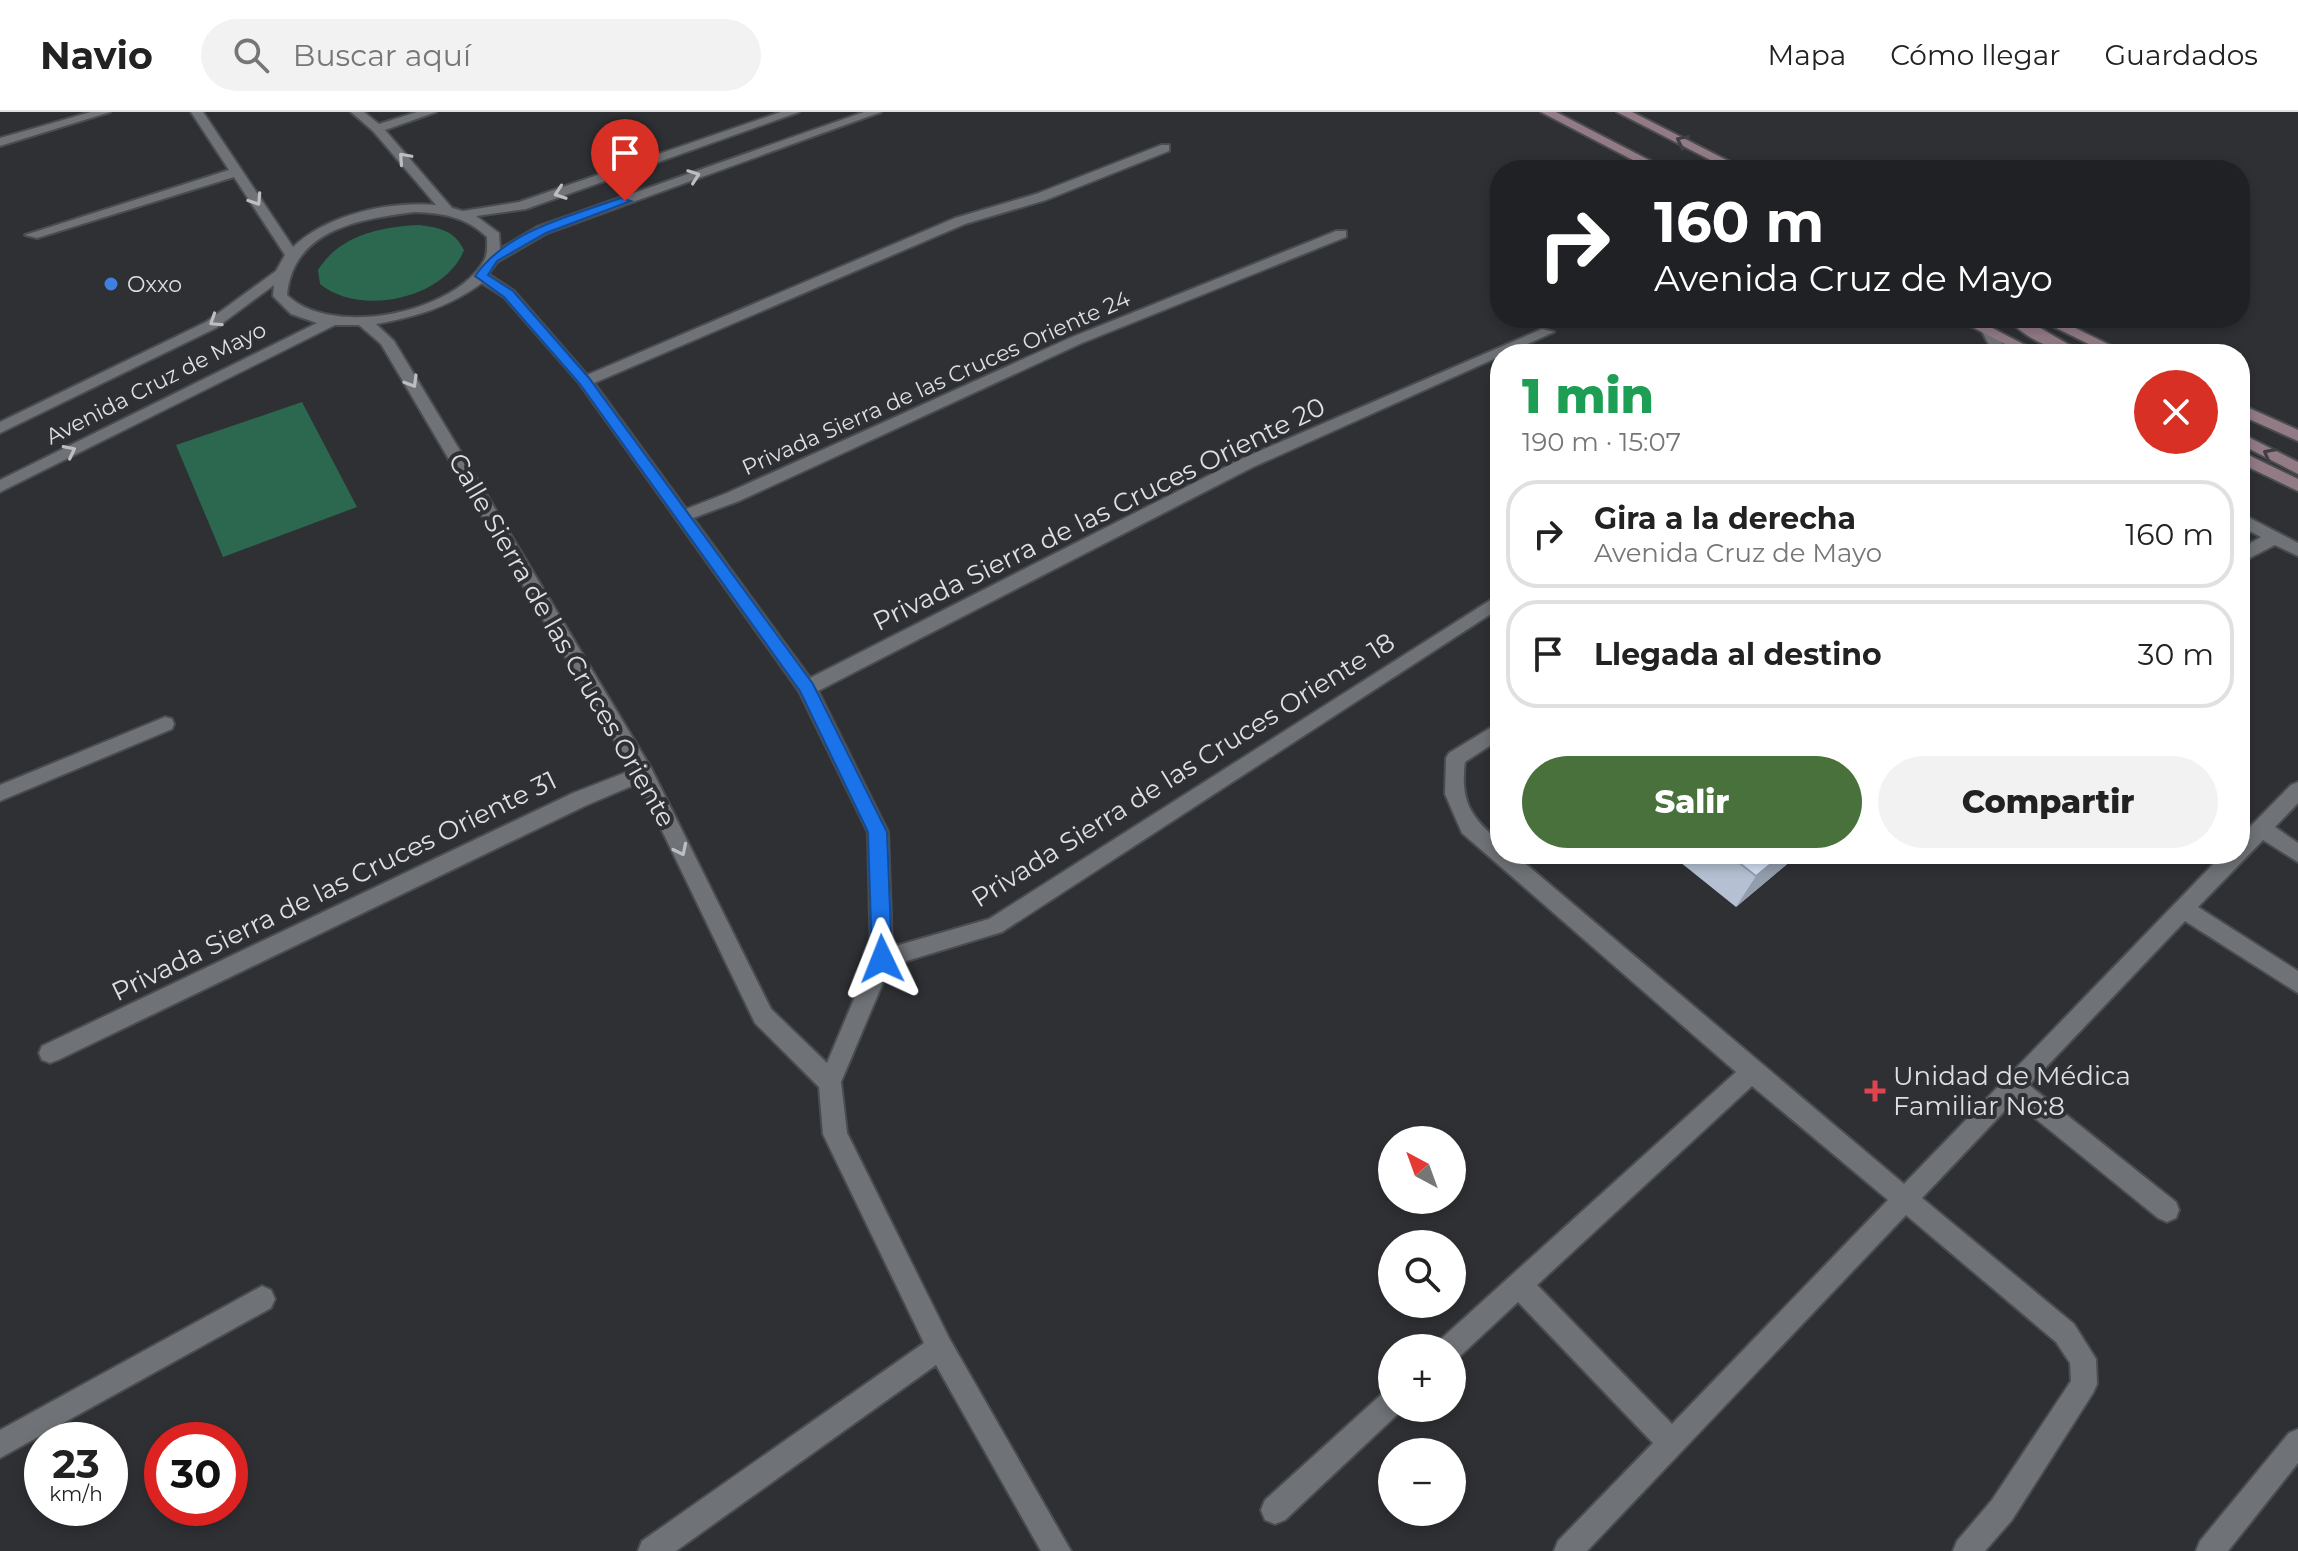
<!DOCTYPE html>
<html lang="es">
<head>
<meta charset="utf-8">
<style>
  :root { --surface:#fff; --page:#f2f2f2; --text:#222; --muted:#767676; --line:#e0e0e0; --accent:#48713b }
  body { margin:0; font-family:Montserrat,sans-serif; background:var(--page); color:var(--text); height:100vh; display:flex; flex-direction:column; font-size:30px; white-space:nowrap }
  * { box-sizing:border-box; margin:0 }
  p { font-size:26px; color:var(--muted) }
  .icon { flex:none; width:44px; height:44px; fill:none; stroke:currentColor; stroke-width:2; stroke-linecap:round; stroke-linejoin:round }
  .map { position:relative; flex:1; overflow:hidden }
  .side { position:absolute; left:1490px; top:232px; width:760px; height:520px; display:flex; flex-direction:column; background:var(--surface); border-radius:32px; box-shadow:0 4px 12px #0003 }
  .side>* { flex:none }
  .hud { position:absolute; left:1490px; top:48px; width:760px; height:168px; border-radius:32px; box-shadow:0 4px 12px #0003; background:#202124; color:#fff; overflow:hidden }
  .needle { width:52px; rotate:319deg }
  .tools { position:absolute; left:1378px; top:1014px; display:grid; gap:16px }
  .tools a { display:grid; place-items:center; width:88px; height:88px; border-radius:50%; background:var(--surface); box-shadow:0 4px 12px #0003; font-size:40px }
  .speed { position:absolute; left:24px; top:1310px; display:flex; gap:16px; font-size:40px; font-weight:700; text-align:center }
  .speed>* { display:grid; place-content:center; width:104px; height:104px; border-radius:50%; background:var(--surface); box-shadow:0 4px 12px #0003; line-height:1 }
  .speed small { font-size:20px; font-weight:400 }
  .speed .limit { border:12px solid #d22; background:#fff; color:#111 }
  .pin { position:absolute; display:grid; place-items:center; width:68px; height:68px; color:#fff; margin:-82px -34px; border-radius:50% 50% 50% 0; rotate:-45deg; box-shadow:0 0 8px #0007 }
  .pin .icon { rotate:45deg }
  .me { position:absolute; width:88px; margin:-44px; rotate:358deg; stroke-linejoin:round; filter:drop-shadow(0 0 6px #0008) }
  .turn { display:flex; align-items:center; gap:28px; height:168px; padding:0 32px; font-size:36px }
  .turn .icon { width:104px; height:104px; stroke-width:2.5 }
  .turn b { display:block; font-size:56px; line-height:68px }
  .round { display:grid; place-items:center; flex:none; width:84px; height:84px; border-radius:42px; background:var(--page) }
  .summary { display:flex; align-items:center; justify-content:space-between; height:136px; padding:0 32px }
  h1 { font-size:48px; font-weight:800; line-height:60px; color:#1e9e55 }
  .button { display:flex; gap:16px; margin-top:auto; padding:16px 32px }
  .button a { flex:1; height:92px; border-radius:48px; background:var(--accent); color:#fff; font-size:32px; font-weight:800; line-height:92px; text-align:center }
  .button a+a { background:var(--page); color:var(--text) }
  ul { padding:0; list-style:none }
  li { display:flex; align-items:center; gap:24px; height:108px; margin:0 16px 12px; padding:0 16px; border:4px solid var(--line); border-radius:32px }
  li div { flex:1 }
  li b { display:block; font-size:30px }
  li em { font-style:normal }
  header { display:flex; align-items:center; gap:48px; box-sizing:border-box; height:112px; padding:0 40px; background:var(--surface); border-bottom:2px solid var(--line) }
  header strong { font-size:38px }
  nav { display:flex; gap:44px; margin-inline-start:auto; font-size:28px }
  .search { width:560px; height:72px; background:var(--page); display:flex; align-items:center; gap:20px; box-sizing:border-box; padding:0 28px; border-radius:44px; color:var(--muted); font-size:30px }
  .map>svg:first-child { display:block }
  .green { fill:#2c674f }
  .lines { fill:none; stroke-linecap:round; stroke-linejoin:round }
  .service-casing { stroke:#4a4c4f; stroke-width:4 }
  .minor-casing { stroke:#4a4c4f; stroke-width:4 }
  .secondary-casing { stroke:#4a4c4f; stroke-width:4 }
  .service { fill:#6f7276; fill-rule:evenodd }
  .minor { fill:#6f7276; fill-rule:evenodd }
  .secondary { fill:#927b85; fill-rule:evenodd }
  .wall { fill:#b5c1d3 }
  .shaded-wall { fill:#949dac }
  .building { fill:#d3e0f5; stroke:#949dac; stroke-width:2 }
  .oneway { stroke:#423f44 }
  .oneway2 { stroke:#bdbec2 }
  .route { fill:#1a73e8; stroke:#114b97; stroke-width:2 }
  .shop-dot { fill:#3f7fe0; stroke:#2e3034; stroke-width:3 }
  .health-dot { fill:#e0444e; stroke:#2e3034; stroke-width:3 }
  .labels { text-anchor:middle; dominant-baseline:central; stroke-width:8; stroke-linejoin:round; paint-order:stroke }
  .far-poi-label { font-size:22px; fill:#dedfe2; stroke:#2e3034; text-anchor:start }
  .far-street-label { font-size:22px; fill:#dedfe2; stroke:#2e3034 }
  .street-label { font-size:26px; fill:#dedfe2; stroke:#2e3034 }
  .poi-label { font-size:26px; fill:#dedfe2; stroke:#2e3034; text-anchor:start }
</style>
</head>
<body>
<header>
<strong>Navio</strong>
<div class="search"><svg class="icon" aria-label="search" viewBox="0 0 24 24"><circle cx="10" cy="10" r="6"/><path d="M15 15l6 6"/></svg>Buscar aquí</div>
<nav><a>Mapa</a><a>Cómo llegar</a><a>Guardados</a></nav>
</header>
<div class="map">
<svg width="2298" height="1439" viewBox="0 0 2298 1439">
  <rect width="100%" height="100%" fill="#2e3034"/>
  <!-- green -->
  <path class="green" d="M419,113C440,116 454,118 464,138C445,187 360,205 320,172L318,158C340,123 380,115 419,113Z
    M302,290L357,395L223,445L176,333Z"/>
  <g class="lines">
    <defs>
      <path id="service" d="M1989,216L1994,217L2008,242H1994L1982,220Z
        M2240,401L2298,431V444L2275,433L2240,451V437L2261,425L2240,414Z
        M1500,610V627L1465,650C1460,690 1471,705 1500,730V742H1514L1904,1072L2223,742H2240V725L2291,673L2298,670V691L2275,715L2298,731V750L2263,728L2198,795L2298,859V881L2185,809L2029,973L2176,1090L2179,1098L2176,1106L2167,1110L2158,1106L2014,989L1922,1086L2074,1212L2096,1247L2097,1272L2093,1281L2012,1408L1985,1439H1953L1957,1429L1992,1388L2071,1269L2070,1251L2056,1230L1906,1103L1587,1439H1554L1558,1429L1653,1331L1518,1190L1459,1245L1452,1248V1236H1437L1441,1227L1736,960L1462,721L1445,682L1446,646L1449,641ZM1752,974L1888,1088L1672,1312L1537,1173Z
        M1392,1277V1296H1403L1401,1299L1285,1408L1275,1412L1265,1408L1261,1398L1265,1388L1383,1281Z"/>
      <path id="minor" d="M91,0H110L0,34V26Z
        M191,0H203L293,135C328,102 389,89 436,93L373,19L351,0H364L379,12L417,0H436L385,18L452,96L463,99L519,90L781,0H799L526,97L476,104L499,121L500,137L537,115L864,0H881L547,121L497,150L488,162L514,179L587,263L955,106L1036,82L1161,33H1169V39L1046,88L965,112L594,271L686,397L727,381L1072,225L1336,119H1346V125L1082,231L739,389L693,406L810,566L1241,347L1542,217L1554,220L1253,355L818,579L888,720L892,835L989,807L1500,482V496L1002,820L890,854L841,970L847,1021L949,1226L1071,1439H1041L936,1253L676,1439H638L642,1429L924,1231L823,1022L819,975L755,911L639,671L587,693L58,948L50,951L42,948L39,941L42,934L573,681L632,658L381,232L359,213H335L0,380V368L317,211L291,202L273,184L274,173L216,216L0,321V310L206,210L276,159L285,143L234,65L37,126L25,123L229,58ZM415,100C443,101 466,105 487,125C487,133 488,142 484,149C453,202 331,226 287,183C293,117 360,107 415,100ZM482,171L504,185L580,272L799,579L868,720L871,847L827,951L771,897L651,656L394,229L376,212C415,205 449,195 482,171Z
        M165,605L172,607L174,612L172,617L0,689V673Z
        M262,1174L271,1178L275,1187L271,1196L0,1346V1318Z
        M2298,1317V1351L2228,1439H2196L2200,1429L2289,1321Z"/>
      <path id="secondary" d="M1541,0H1556L1668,58H1652Z
        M1617,0H1632L1746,58H1730Z
        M1955,206H1973L2042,242H2024Z
        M2008,206H2023L2085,242C2059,242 2024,227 2008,206Z
        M2036,206H2055L2128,242H2109Z
        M2240,292L2298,318V329L2240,303Z
        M2240,321L2298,350V362L2240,332Z
        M2240,339L2298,367V379L2240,351Z"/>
    </defs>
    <!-- service casing -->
    <use href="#service" class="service-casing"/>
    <!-- minor casing -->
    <use href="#minor" class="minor-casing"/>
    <!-- secondary casing -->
    <use href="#secondary" class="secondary-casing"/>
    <!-- service -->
    <use href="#service" class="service"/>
    <!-- minor -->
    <use href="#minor" class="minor"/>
    <!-- secondary -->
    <use href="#secondary" class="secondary"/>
  </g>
  <!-- wall -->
  <path class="wall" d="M1670,742H1799L1736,795Z"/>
  <!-- shaded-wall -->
  <path class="shaded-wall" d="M1783,742H1799L1736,795L1756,764Z"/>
  <!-- building -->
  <path class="building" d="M1728,742H1783L1756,764Z"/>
  <!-- one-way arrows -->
  <defs><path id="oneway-chevron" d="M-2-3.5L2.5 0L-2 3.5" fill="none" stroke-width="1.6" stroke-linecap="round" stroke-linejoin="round" transform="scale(2)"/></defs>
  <g class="oneway">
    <use href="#oneway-chevron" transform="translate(1682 29) rotate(-154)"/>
    <use href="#oneway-chevron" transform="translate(2269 342) rotate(-152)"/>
  </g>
  <g class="oneway2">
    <use href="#oneway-chevron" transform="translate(404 46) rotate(-132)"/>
    <use href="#oneway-chevron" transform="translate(694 64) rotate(-20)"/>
    <use href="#oneway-chevron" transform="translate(560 81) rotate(161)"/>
    <use href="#oneway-chevron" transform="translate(256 88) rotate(57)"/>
    <use href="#oneway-chevron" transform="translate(215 209) rotate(147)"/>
    <use href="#oneway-chevron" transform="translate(412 270) rotate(59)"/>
    <use href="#oneway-chevron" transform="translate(70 339) rotate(-27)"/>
    <use href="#oneway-chevron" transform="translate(681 738) rotate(64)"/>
  </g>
  <!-- route -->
  <path class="route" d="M621,86L631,89L546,121L497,149L488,163L513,179L589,266L813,572L887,720L892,847L882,856L872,847L868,720L800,579L580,272L504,185L475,164C507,118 571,104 621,86Z"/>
  <!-- markers -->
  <circle class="shop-dot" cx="111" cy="172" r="8"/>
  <path class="health-dot" d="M1871 967h8v8h8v8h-8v8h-8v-8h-8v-8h8z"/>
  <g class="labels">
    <!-- far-poi labels -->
    <g class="far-poi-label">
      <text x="127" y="172">Oxxo</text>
    </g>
    <!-- far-street labels -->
    <g class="far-street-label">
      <text transform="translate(156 271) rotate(-27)">Avenida Cruz de Mayo</text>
      <text transform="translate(936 271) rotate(-24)">Privada Sierra de las Cruces Oriente 24</text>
    </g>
    <!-- street labels -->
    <g class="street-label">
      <text transform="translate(1099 402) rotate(-26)">Privada Sierra de las Cruces Oriente 20</text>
      <text transform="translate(562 528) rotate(60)">Calle Sierra de las Cruces Oriente</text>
      <text transform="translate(1183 658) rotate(-32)">Privada Sierra de las Cruces Oriente 18</text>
      <text transform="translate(334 774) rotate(-26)">Privada Sierra de las Cruces Oriente 31</text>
    </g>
    <!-- poi labels -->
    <g class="poi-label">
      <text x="1893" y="964">Unidad de Médica<tspan x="1893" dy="30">Familiar No:8</tspan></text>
    </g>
  </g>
</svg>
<div class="tools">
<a><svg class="needle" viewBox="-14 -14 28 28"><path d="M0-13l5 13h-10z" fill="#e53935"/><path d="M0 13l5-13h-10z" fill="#767676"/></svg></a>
<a><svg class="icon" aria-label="search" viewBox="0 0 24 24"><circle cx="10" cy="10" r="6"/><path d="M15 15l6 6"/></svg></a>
<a>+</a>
<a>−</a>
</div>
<div class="speed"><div>23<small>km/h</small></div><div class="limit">30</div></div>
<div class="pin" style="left:625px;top:89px;background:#d93025"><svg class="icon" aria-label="arrive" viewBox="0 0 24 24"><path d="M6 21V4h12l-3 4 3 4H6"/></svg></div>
<svg class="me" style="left:882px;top:847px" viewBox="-20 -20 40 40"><path d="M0-17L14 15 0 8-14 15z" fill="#1a73e8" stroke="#fff" stroke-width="4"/></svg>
<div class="hud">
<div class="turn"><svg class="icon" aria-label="right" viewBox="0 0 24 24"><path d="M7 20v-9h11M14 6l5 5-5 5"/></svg><div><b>160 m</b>Avenida Cruz de Mayo</div></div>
</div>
<section class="side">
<div class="summary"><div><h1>1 min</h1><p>190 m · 15:07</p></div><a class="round" style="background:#d93025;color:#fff"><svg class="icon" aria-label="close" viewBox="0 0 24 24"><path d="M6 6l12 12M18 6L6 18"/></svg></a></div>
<ul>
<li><svg class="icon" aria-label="right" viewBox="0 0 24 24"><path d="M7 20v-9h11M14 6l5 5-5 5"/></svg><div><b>Gira a la derecha</b><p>Avenida Cruz de Mayo</p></div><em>160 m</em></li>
<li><svg class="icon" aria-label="arrive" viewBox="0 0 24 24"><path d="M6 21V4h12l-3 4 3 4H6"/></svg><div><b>Llegada al destino</b></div><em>30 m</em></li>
</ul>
<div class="button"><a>Salir</a><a>Compartir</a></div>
</section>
</div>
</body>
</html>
